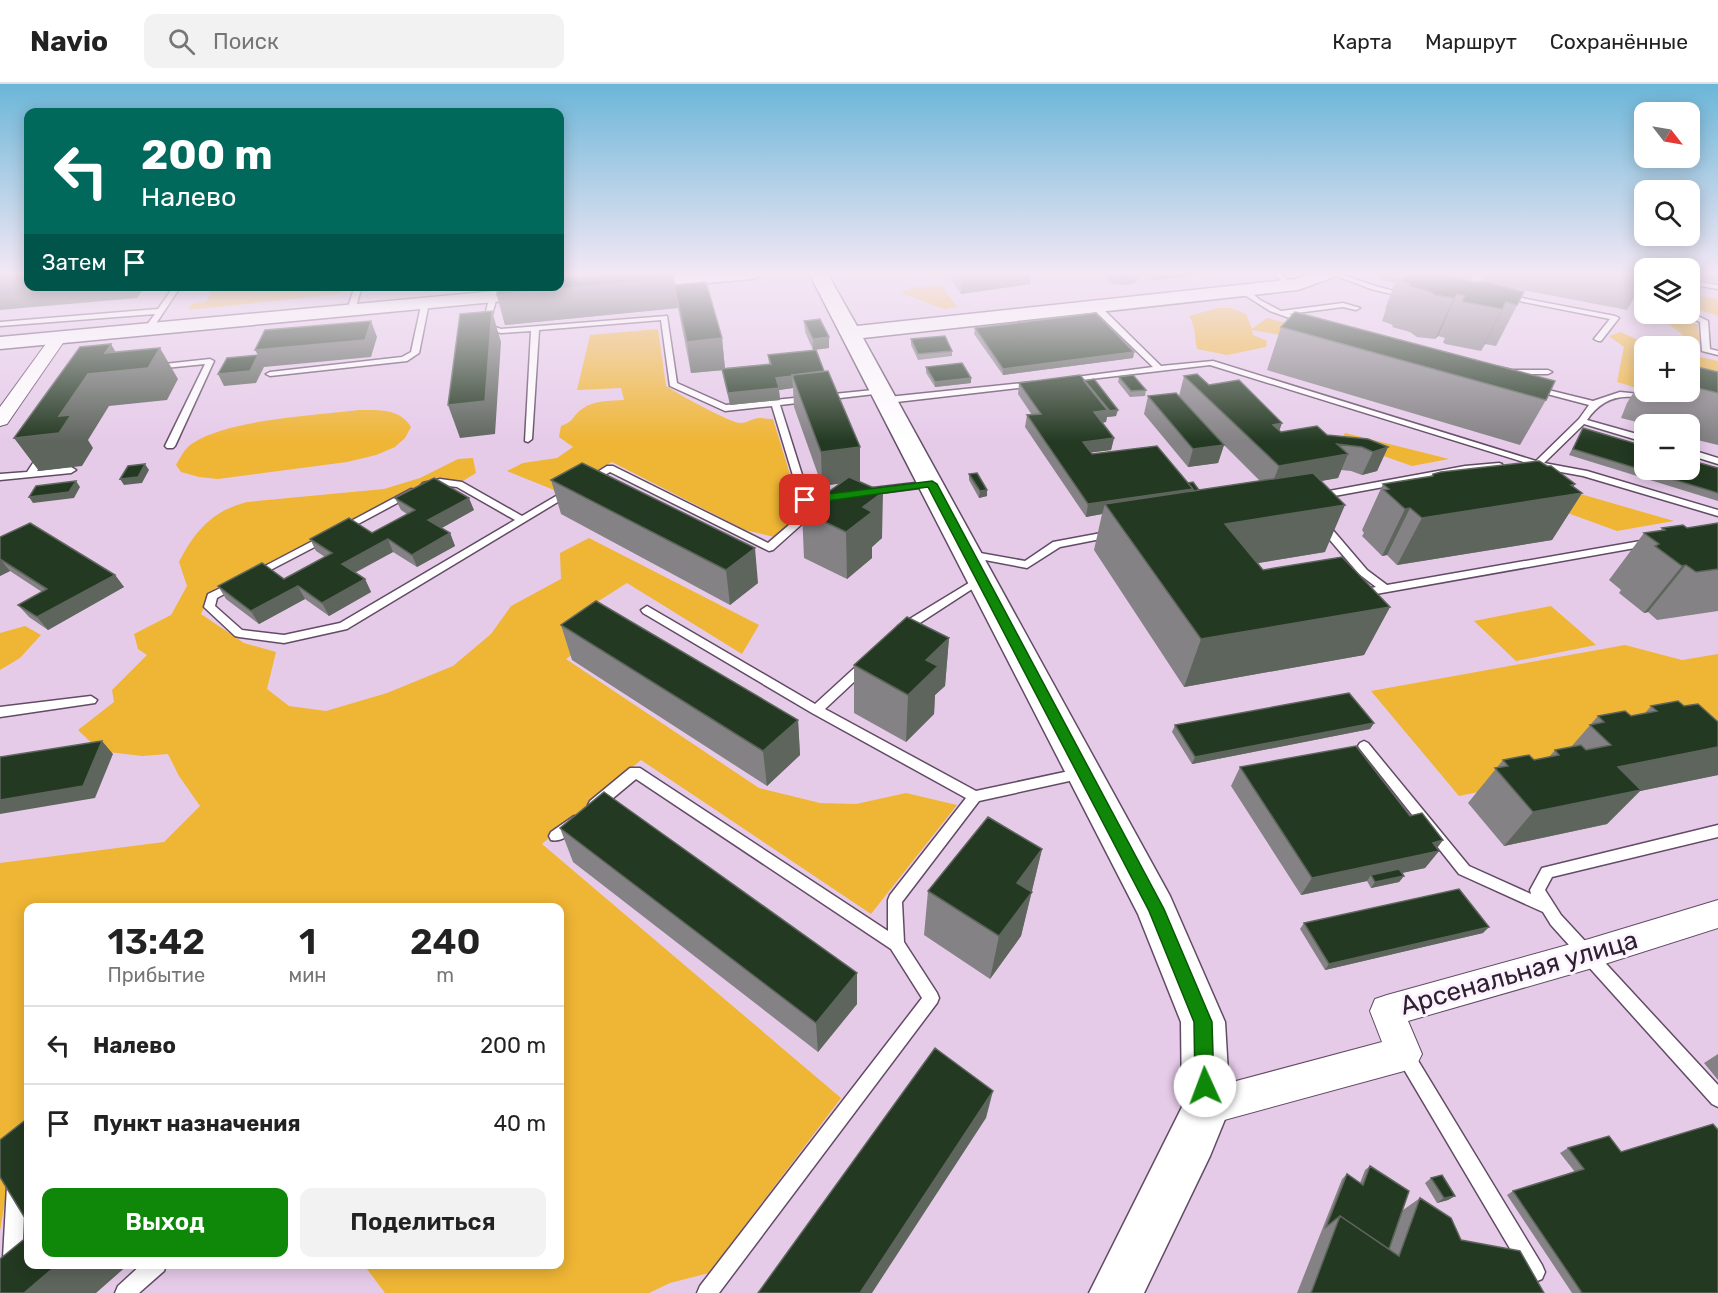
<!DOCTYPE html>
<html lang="ru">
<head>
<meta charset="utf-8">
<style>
  :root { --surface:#fff; --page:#f2f2f2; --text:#222; --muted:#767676; --line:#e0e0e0; --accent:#0f8708 }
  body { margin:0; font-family:Rubik,sans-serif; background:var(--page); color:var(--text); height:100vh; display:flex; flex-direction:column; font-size:22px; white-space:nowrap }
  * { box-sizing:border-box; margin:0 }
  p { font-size:20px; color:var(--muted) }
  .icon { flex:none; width:33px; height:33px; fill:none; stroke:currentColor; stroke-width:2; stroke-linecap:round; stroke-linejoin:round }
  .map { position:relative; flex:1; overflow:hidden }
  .side { position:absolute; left:24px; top:819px; width:540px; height:366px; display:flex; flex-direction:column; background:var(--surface); border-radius:12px; box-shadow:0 3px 15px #0003 }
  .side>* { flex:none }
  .guide { position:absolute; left:24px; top:24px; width:540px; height:183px; border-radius:12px; box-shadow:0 3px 15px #0003; background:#00695c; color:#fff; overflow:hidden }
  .needle { width:39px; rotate:121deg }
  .controls { position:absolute; left:1634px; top:18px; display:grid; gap:12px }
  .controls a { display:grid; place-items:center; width:66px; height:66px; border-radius:12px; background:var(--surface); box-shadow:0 3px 15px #0003; font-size:30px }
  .pin { position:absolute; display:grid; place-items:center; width:51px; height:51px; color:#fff; margin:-26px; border-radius:12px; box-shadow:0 3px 9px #0006 }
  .me { position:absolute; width:66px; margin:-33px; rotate:358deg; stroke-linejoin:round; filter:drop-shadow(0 0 4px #0008) }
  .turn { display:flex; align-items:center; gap:21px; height:126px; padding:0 18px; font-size:27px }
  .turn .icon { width:78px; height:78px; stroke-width:2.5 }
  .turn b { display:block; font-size:42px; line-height:51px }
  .then { display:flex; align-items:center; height:57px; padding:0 18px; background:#0003; gap:12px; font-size:22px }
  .eta { display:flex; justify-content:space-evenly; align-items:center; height:102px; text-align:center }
  .eta b { font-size:36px; font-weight:600; line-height:42px }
  .button { display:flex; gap:12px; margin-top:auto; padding:12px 18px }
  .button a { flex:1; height:69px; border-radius:12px; background:var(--accent); color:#fff; font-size:24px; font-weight:600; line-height:69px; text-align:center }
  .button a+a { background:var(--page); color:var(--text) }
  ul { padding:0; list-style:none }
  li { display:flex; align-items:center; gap:18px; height:78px; padding:0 18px; border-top:2px solid var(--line) }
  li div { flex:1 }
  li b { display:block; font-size:22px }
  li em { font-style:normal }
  header { display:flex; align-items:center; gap:36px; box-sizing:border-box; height:84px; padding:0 30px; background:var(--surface); border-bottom:2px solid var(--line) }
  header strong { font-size:28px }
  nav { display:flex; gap:33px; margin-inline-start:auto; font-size:21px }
  .search { width:420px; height:54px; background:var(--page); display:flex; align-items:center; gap:15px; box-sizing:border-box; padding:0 21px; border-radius:12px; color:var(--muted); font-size:22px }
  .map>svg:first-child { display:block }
  .green { fill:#efb535 }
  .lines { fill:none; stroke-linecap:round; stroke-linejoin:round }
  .lane-casing { stroke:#624b65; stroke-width:3 }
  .street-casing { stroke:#624b65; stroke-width:2 }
  .secondary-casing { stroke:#624b65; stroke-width:3 }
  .lane { fill:#fff; fill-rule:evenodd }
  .street { fill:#fff; fill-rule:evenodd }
  .secondary { fill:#fff; fill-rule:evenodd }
  .wall { fill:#848285 }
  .shaded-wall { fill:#5e655d }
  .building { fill:#233921; stroke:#5e655d; stroke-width:1.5 }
  .route { fill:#0f8708; stroke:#0a5805; stroke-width:1.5 }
  .labels { text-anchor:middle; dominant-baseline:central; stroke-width:6; stroke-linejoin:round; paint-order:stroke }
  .near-street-label { font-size:26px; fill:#2d222e; stroke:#fdf2ff }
</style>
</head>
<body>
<header>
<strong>Navio</strong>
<div class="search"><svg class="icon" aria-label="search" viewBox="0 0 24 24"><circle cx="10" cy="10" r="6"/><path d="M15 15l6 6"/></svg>Поиск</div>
<nav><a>Карта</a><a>Маршрут</a><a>Сохранённые</a></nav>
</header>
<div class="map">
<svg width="1718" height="1209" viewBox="0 0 1718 1209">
  <rect width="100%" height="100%" fill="#e6cbe9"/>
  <!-- green -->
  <path class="green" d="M942,202L957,223L944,225L901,209L912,203Z
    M234,203V202L343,203L341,210L188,226L192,220L206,218L213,205Z
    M1689,210L1718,215V232L1689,222Z
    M1218,224H1231L1246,230L1252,245L1267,234L1312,246L1303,255L1252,246L1253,251L1267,257L1266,263L1227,271L1197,265C1194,253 1196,242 1189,232Z
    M1672,230L1698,241L1700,273L1718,277V319L1689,308V262H1670H1680L1683,251L1666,238Z
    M658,245L666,302C676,309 732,340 741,339C746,339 750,336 754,335C760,333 767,335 773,335L795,407L799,430L774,453L745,446L612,378L559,408L507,387L523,379L557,374L573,363L559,353L561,342C575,337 572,332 582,325C594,316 610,317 624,316L621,304L577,306L590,251Z
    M1621,248L1636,255L1670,262H1644V306L1617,298L1624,263L1609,252Z
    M358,326C378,326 400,324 411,343L405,354L395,363L376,371L347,378L218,395L199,393L181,388L176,381C181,372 185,364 193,359C230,335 313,332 358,326Z
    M1345,349L1449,375L1412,382L1372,368L1337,362Z
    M473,374L476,389L463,397L428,398L211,509L201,530L244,559L276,568L267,605L289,622L326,627L387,609L453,582L491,550L511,522L561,495L560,469L589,454L759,541L742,570L627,499L597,518L623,534L566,575L759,704L820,719L856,720L906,709L957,721L871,830L641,676L542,760L841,1014L709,1189L670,1199L649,1209H385L364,1181L560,1180V824H28V1041L16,1051L0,1147V779L164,758L200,722L179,692L168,670L142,672L100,667L78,646L114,618L112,606L147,571L138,565L134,550L171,531L187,502L179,478C195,447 212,427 247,418L384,405L420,394L458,375Z
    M1577,409L1674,437L1617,447L1562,427Z
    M1551,522L1596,561L1516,577L1474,537Z
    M25,542L41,551L20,574L0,586V549Z
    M1625,561L1682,576L1718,570V663L1686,649L1572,689L1459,712L1371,607Z"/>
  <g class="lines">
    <defs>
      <path id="lane" d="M1272,189H1279L1294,201L1288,202Z
        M1329,189H1337L1375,202L1412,212L1408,214L1371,205Z
        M1689,196L1718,201V205L1689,200Z
        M174,202H181L151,247H148L144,245L155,230L0,242V238L158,225Z
        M355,202H362L355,226L351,228L347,226Z
        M1240,204H1246L1260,216L1281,227L1343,219L1360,224L1356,226L1343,223L1289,230L1309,236L1310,238L1306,240L1270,227L1240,208Z
        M1619,204L1644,210V214L1619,208Z
        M1501,210L1615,232L1619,234L1601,257H1598L1594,255L1610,235L1504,214H1501Z
        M490,211L497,213L489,241L501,245L667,232L677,299L726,321L883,305L887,307L883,309L780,321L809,413L835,409L840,412L835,415L811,418L814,429L812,431L773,466L769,467L610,388L591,399H585L583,397L607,382H613L768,459L804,428L772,322L725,327L670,302L661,236L539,246L532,355L528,358L525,357L531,247L501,249L482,244Z
        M422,217L429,219L419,269L407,277L270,292L266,290L270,288L402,273L411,268Z
        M1092,220H1098L1161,282L1213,277L1536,377L1579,335L1589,321L1532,306V302L1593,317L1620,308L1650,311L1651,313C1645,317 1640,314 1633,313C1612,311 1598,320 1587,336L1644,352V358L1584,340L1544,379L1587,387L1718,426V432L1583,392L1528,382L1527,379L1210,281L1065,298L1064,296L1068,294L1153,283L1092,224Z
        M1690,228L1708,237L1710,265L1718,267V271L1702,267L1700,238L1683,230Z
        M210,275L214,277L175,362L173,364H167L165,362L205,280L155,285L151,283L155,281Z
        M1499,283L1512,286H1548L1552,288L1548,290H1511L1499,287Z
        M1033,298L1037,300L1036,302L888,319L884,316L888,313Z
        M1689,365L1718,374V380L1689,371Z
        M44,366L49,369L37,387L71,383L76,386L71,389L0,396V390L27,388L41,367Z
        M1499,379L1502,380V384L1465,388L1318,415L1313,412L1318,409L1465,382Z
        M440,395L462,398L522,432L568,405L571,404L576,407L347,545L284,559L239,553L235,552L204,523L208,510L235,497L240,500L239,502L217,514L215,522L242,546L284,551L340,539L515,436L457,403L440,401L426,404L421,401L423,399Z
        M932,397L937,400L935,402L865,411L860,408L865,405Z
        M411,405L414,406V410L345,447H337L336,445Z
        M1322,437L1326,438L1367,486L1387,501L1652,455L1657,458L1652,461L1359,513L1355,511L1354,509L1355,507L1376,503L1359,490L1318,442V438Z
        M1112,447L1117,450L1116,452L1060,463L1027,484L969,473L964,470L969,467L1025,477L1053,458Z
        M326,450L331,453L330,455L257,493H249L248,491Z
        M982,491L987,494L986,496L906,548H898L896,545L898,542Z
        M647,522L815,620L862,577H870L872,580L870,583L825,625L976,707L1083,684L1088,685L1090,689L1088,693L1083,694L979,717L902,818L904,858L937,909L939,914L937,919L719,1209H697L700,1202L922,914L891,865L636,695L600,725L595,726L590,725L588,721L590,717L630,684H640L888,847V816L890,811L966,714L812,629L643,529L641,526Z
        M91,612L97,616L95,619L0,633V623Z
        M1364,657L1368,659L1469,782L1531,810L1530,806L1542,784L1718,741V753L1552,793L1545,806L1561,831L1718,1001V1023L1712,1020L1551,841L1543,828L1459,790L1360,665L1358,662L1360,659Z
        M574,732L579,734L581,738C576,747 562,759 551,756L549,752L551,748Z
        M1405,963L1411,965L1542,1181L1545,1188L1542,1195L1535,1198L1528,1195L1399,977L1397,971L1399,965Z
        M16,1093L22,1096L25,1102L21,1209H1L7,1102L10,1096Z
        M142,1180H166L164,1187L139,1209H115L118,1202Z"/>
      <path id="street" d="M59,248L67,253L7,340L0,342V323L53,250Z
        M1718,816V844L1589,885L1408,937L1422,970L1416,982L1404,987L1206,1041L1193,1036L1188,1023L1193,1010L1206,1005L1382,958L1370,927L1375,915L1387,911L1589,855Z"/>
      <path id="secondary" d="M693,189H760L758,193L751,195L631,206L624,204L621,200L624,196L631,194Z
        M809,189H827L857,242L1295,195L1311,189H1336L1334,193L1298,206L863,254L1170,812L1225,938L1230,1023L1210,1072L1144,1209H1089L1182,1023L1181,938L1138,830Z
        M540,203L547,205L550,209L547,213L0,265V253Z"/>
    </defs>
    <!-- lane casing -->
    <use href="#lane" class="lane-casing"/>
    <!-- street casing -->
    <use href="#street" class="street-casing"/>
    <!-- secondary casing -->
    <use href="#secondary" class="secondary-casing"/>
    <!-- lane -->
    <use href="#lane" class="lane"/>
    <!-- street -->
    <use href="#street" class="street"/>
    <!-- secondary -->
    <use href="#secondary" class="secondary"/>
  </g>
  <!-- wall -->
  <path class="wall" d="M951,189H1031L1030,200L961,210L950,194Z
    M1102,189H1131L1137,194L1136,199L1123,201L1111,200L1102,191Z
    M1144,189H1206V190L1152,196Z
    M1384,189H1474L1470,197L1475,198L1482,197L1485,189H1644V197L1627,226L1512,204L1524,208L1496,262L1485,260L1481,267L1445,260L1443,258L1445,254L1438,252L1435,255L1417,253L1410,248L1392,243L1393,241L1382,237L1386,225H1385L1395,199L1381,196Z
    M1689,189H1718V198L1689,193Z
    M675,201L722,254L725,284L769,280L768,271L816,266L860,397H859L882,454L872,463V474L847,495L804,474L802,427L840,399L822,402L794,323L793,304L779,306L780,316L730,321L724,296L722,286L691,289L678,224L505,241L497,211Z
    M804,237L829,264L813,266L805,248Z
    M1281,243L1546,316L1520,361L1267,286Z
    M975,244L1134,268L1133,274L1003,291L974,250Z
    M911,255L952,267V272L918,276L911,261Z
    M1689,281L1718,288V361L1689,354V340H1644V343L1640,342L1641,339L1621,334L1627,319L1644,292V308H1689Z
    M926,283L971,294V299L935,303L926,289Z
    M1184,292L1209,301L1281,348L1327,351L1388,363L1377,387L1362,391L1351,387L1341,386L1338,394L1321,397L1325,468L1258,479L1263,486L1390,523L1364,571L1184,603L1094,466L1102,430L1086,433L1025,343L1027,331H1032L1018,310L1019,299L1084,297L1116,332L1107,333L1106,338L1102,339L1114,354L1111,366L1091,368L1092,370L1188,399L1199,406L1260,397L1211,348L1224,361L1218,379L1188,383L1144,330L1148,312H1179Z
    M1119,293L1146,306L1145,312L1130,313L1118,298Z
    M1583,344L1718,384V417L1569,371Z
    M969,390L987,406V412L979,414L969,396Z
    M1433,390L1574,403L1582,409L1552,456L1397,481L1387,471L1382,472L1362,452L1364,449L1362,446L1383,400L1431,392Z
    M551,396L758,499L730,521L561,430Z
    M395,414L474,426L441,444L450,449L455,462L417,483L393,468L355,489L365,495L371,508L329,532L305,515L259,540L226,515L218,502L284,495L325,473L316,467L310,455L372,449L407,430L401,426Z
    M1718,439V527L1657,536L1648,528L1644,529L1619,509L1621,506L1609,496L1644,449L1660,447L1662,444H1687Z
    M0,453L115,491L124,503L48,546L29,533L18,521L42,508L10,487L0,492Z
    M561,541L798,636L800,671L767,702L572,576Z
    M949,554L945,602L935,611L934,630L906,658L854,629V581Z
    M1651,622H1684L1718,638V691L1640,707L1607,740L1504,762L1468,719L1503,676H1534L1549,673L1555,666L1571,663L1598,632H1631L1645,629Z
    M1374,639L1370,645L1192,680L1172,648L1175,641Z
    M1240,683L1410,732L1443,756L1437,764L1439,767L1425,784L1402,789L1404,792L1399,798L1371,804L1367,797L1301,811L1231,702Z
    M560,744L857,920L818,968L573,778Z
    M1042,765L1021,852L990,895L924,851L928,807Z
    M1304,839L1483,849L1325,886L1300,845Z
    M1718,970V996L1704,979Z
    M1568,1064L1718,1209H1572L1507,1111L1513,1107L1575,1088L1560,1069Z
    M1370,1082L1403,1126L1420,1114L1461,1156L1544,1209H1297L1342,1095L1347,1090L1360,1099L1365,1086Z
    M1431,1094L1455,1112L1448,1116L1437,1119L1425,1099Z"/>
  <!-- shaded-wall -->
  <path class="shaded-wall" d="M963,189H1031L1030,200L961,210Z
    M1153,189H1206V190L1152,196Z
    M28,192V202L145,203L137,214L0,226V195Z
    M674,194L678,224L505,241L497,211Z
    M1137,194L1136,199L1123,201L1124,196Z
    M1457,210L1438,252L1435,255L1454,214Z
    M1506,218L1485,260L1481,267L1502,225Z
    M492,227L501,258L495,350L460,354L448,321Z
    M371,237L377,253L371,273L264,283L256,299L224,302L218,290L258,271L255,266Z
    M829,253V264L813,266V255Z
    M722,254L725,286L691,289L687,258Z
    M111,260L126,286L160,264L178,295L167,316L109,322L88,356L93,364L82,382L39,387L14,354L59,332L88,290Z
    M1134,268L1133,274L1003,291V285Z
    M792,292L793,304L779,306L780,316L730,321L728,309L776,294Z
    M971,294V299L935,303V298Z
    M1109,326H1118L1116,332L1107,333L1106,338L1092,340L1094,328Z
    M1282,339L1274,362L1273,341Z
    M1114,354L1111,366L1080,370L1083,358Z
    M1224,361L1218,379L1188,383L1193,365Z
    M860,363V397L822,402L821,368Z
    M1388,363L1377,387L1362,391L1373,368Z
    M1348,370L1338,394L1270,406L1279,382Z
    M145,380L149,386L142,399L124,401L120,395Z
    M76,397L80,403L74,414L33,419L29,413Z
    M1575,400L1568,411L1582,409L1552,456L1397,481L1422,434Z
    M1193,405L1190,418L1105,420L1102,430L1086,433L1088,420Z
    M987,406V412L979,414L980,407Z
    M883,408L882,454L872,463V474L847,495L846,448L863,423Z
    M469,414L474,426L433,449L428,436Z
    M1345,421L1325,468L1209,487L1225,440Z
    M1410,424L1387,471L1382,472L1405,425Z
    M450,449L455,462L417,483L412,471Z
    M388,455L393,468L348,492L342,480Z
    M755,464L758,499L730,521L726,486Z
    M0,475L10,487L0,492Z
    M1686,481L1648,528L1644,529L1682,482Z
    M115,491L124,503L48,546L37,533Z
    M365,495L371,508L329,532L322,519Z
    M298,502L305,515L259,540L251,527Z
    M1390,523L1364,571L1184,603L1201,555Z
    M949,554L945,602L935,611L934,630L906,658L908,611L926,576Z
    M798,636L800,671L767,702L763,667Z
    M1374,639L1370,645L1192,680L1195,673Z
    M102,657L113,670L95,714L0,730V716Z
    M1718,663V691L1640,707L1607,740L1504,762L1533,728L1618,683Z
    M1443,756L1434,768L1439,767L1425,784L1374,795L1371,791L1367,797L1301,811L1312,794Z
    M1042,765L1021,852L990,895L999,852L1017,799Z
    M1404,792L1399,798L1371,804L1375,798Z
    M1489,843L1483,849L1325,886L1329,880Z
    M857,889V920L818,968L816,939Z
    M993,1007L986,1034L872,1209H860Z
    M1455,1112L1448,1116L1437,1119L1444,1114Z
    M58,1180H129L96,1209H24Z"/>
  <!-- building -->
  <path class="building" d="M0,189H28V192L0,195Z
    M608,189H673L674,194L497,211V202H560V193Z
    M1106,189H1131L1137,194L1124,196L1112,194Z
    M1409,189H1451L1459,194L1475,198L1485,197L1524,208L1517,221L1506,218L1502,225L1464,218L1462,216L1465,212L1457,210L1454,214L1435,211L1428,207L1409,202L1410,200L1398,196L1404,194Z
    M706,198L722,254L687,258L674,201Z
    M492,227L485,317L448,321L460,230Z
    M1295,228L1555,297L1546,316L1281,243Z
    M1096,229L1134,268L1003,285L975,244Z
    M820,235L829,253L813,255L804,237Z
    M371,237L365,256L255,266L265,246Z
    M945,252L952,267L918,270L911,255Z
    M111,260L105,269L160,264L148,284L88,290L59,332L71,331L59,349L14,354L80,263Z
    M816,266L824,287L792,291L793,292L776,294L779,304L728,309L722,285L771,280L768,271Z
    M258,271L250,287L218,290L227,274Z
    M962,279L971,294L935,298L926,283Z
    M1689,281L1718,288V309L1689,302Z
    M828,287L860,363L821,368L792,291Z
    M1197,290L1209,301L1239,296L1282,339L1273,341L1281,348L1317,342L1327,351L1368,355L1388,363L1373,368L1362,363L1337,360L1348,370L1279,382L1184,292Z
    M1080,291L1109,326L1094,328L1114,354L1083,358L1092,370L1157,362L1193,405L1088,420L1027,331L1041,330L1019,299Z
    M1133,291L1146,306L1131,307L1119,293Z
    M1094,295L1118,326L1108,327L1084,297Z
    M1176,309L1224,361L1193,365L1148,312Z
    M1583,344L1644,362V386H1689V376L1718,384V409L1573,365Z
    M1539,377L1547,382H1551L1575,400L1571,401L1582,409L1422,434L1410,424L1405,425L1384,406L1389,405L1383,400L1433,392V390L1441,388Z
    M582,379L755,464L726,486L551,396Z
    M145,380L138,393L120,395L128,382Z
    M977,389L987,406L980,407L969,390Z
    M1313,389L1345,421L1225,440L1263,486L1342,473L1390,523L1201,555L1105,420Z
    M849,393L883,408L863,423L872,428L846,448L802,427Z
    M434,394L469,414L428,436L450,449L412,471L388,455L342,480L365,495L322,519L298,502L251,527L218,502L262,479L284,495L332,469L310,455L349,434L372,449L415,426L395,414Z
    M76,397L69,408L29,413L36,402Z
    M1193,398L1199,406L1193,407V405L1188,399Z
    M30,439L115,491L37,533L18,521L47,505L0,475V453Z
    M1718,439V485L1696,488L1686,481L1682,482L1655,462L1659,460L1644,449L1665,446L1662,444L1683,441L1687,444Z
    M596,517L798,636L763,667L561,541Z
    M907,533L949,554L926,576L938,582L908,611L854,581Z
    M1349,609L1374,639L1195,673L1175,641Z
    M1678,617L1684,622L1698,620L1718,638V663L1618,683L1641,706L1533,728L1495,684L1508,682L1503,676L1529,671L1534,676L1559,671L1555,666L1581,661L1586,666L1611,661L1590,641L1604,638L1598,632L1625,627L1631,632L1657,627L1651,622Z
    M102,657L83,702L0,716V673Z
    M1356,662L1410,732L1422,729L1443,756L1433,759L1439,767L1312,794L1240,683Z
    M604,708L857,889L816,939L560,744Z
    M988,733L1042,765L1017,799L1032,808L999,852L928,807Z
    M1399,785L1404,792L1375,798L1371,791Z
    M1459,805L1489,843L1329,880L1304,839Z
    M935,964L993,1007L860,1209H758Z
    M28,1034V1139L0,1093V1056Z
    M1713,1040L1718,1046V1209H1582L1513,1107L1584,1085L1568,1064L1609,1052L1621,1068Z
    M1370,1082L1409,1107L1389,1165L1340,1132L1326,1143L1347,1090L1363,1101Z
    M1442,1091L1455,1112L1444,1114L1431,1094Z
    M1420,1114L1451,1134L1461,1156L1520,1167L1544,1209H1311L1340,1132L1399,1172Z
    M28,1152V1180H58L24,1209H0V1175Z"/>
  <!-- sky -->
  <linearGradient id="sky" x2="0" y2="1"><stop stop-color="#6bb6d8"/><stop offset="0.53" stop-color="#f4e8f5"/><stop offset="1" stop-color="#f4e8f5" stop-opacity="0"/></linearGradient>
  <rect width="1718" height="358" fill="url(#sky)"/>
  <!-- route -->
  <path class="route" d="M932,397L937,400L1164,825L1212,938L1214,1002L1212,1008L1205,1011L1198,1008L1195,1002L1194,938L1149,827L928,403L805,420L799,416L805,413Z"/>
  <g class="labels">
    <!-- near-street labels -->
    <g class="near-street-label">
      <text transform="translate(1519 889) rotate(-16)">Арсенальная улица</text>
    </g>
  </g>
</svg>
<div class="controls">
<a><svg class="needle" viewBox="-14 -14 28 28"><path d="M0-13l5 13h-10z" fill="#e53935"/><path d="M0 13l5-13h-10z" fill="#767676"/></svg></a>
<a><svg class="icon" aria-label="search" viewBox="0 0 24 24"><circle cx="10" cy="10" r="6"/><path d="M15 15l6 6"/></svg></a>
<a><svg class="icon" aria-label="layers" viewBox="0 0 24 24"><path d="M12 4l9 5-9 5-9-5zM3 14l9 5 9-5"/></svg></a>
<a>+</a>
<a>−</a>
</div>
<div class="pin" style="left:805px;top:416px;background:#d93025"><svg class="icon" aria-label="arrive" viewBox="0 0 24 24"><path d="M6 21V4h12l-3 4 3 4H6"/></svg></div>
<svg class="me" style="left:1205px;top:1002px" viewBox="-20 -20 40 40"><circle r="19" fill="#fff"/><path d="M0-13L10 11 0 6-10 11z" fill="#0f8708"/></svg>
<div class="guide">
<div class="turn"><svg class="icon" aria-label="left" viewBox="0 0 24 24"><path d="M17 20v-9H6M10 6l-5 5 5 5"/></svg><div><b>200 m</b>Налево</div></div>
<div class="then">Затем<svg class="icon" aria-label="arrive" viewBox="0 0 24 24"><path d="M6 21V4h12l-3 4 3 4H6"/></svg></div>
</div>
<section class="side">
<div class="eta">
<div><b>13:42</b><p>Прибытие</p></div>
<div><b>1</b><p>мин</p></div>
<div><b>240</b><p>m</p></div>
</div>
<ul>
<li><svg class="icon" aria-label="left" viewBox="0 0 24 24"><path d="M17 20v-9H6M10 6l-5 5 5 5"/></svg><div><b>Налево</b></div><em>200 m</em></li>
<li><svg class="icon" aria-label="arrive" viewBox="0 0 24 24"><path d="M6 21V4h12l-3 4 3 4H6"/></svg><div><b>Пункт назначения</b></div><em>40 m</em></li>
</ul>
<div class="button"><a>Выход</a><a>Поделиться</a></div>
</section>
</div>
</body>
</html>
